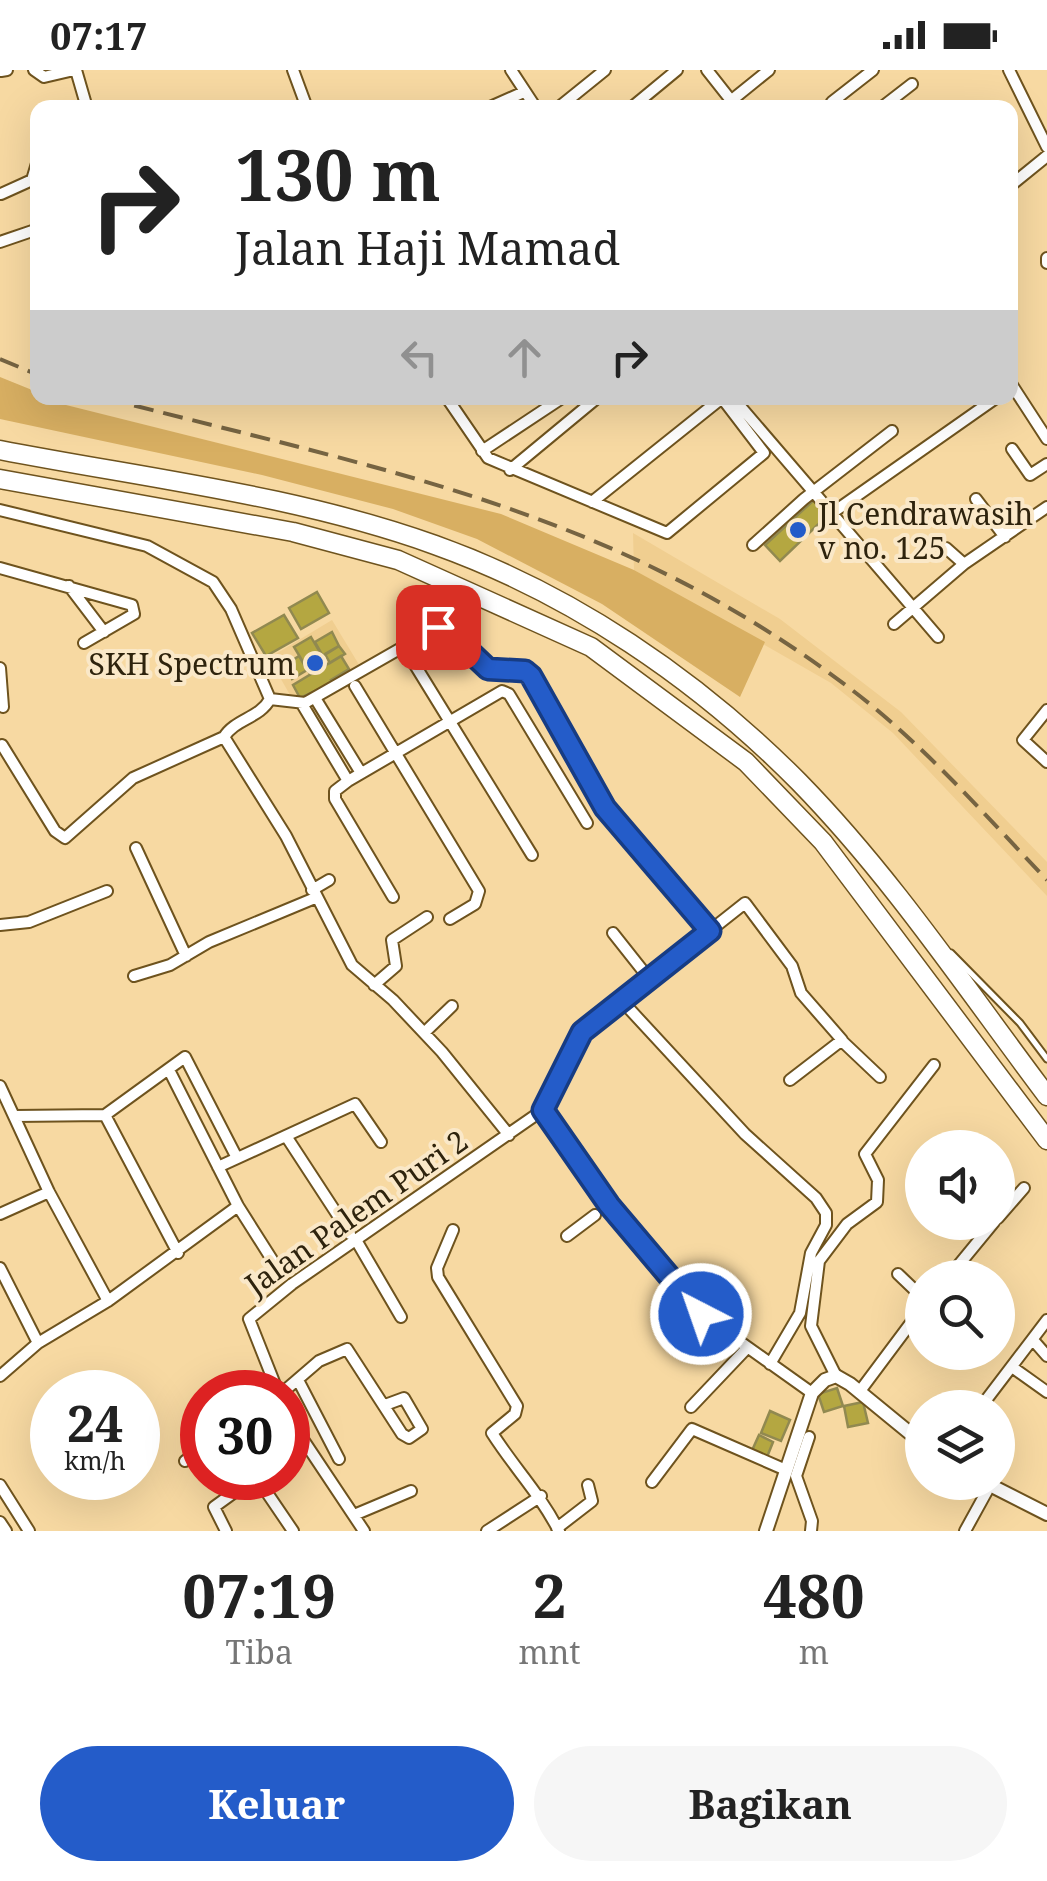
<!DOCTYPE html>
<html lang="id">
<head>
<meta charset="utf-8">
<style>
  :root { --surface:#fff; --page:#f6f6f6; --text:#222; --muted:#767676; --accent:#245cc9 }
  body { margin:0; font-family:"Noto Serif",serif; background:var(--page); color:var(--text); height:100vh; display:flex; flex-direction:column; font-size:38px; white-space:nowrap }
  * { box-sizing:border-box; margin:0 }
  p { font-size:32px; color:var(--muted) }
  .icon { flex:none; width:55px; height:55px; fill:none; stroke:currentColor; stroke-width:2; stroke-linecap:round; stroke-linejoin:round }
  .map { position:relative; height:1461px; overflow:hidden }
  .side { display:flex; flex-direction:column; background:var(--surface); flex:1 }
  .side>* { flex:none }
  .hud { position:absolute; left:30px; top:30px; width:988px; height:305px; border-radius:20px; box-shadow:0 10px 40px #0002; background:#fff; color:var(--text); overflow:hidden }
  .tools { position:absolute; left:905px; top:1060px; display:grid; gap:20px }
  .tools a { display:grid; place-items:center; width:110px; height:110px; border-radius:50%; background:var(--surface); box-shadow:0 10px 40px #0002; font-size:50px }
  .speed { position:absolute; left:30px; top:1300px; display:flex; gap:20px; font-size:50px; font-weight:700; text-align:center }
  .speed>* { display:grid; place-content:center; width:130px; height:130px; border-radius:50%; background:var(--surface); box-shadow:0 10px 40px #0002; line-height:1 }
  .speed small { font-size:25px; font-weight:400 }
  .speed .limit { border:15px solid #d22; background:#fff; color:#111 }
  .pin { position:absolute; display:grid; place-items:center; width:85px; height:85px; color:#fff; margin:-42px; border-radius:20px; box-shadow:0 5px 15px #0006 }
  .me { position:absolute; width:110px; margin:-55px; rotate:319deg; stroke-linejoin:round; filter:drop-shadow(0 0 8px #0008) }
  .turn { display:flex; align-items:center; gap:35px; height:210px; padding:0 40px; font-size:45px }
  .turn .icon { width:130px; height:130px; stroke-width:2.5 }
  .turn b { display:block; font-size:70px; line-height:85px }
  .lanes { display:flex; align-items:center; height:95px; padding:0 40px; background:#0003; justify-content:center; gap:50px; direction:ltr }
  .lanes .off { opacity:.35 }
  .eta { display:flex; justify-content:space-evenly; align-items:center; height:170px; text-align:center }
  .eta b { font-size:60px; font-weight:700; line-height:70px }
  .button { display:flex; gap:20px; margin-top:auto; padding:20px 40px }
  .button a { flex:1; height:115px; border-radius:60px; background:var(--accent); color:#fff; font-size:40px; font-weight:700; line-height:115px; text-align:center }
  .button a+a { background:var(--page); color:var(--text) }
  .status { display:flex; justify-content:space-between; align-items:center; height:70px; padding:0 50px; background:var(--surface); direction:ltr }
  .status svg { height:28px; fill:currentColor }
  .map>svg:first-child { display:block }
  .built { fill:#f0ce90 }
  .grass { fill:#d8af62 }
  .building { fill:#b4a741; stroke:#918950; stroke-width:2.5 }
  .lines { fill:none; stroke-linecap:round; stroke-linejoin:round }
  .service-casing { stroke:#6e531e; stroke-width:9 }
  .minor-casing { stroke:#6e531e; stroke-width:14 }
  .tertiary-casing { stroke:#6e531e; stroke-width:16 }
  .motorway-casing { stroke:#6e531e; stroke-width:21 }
  .service { stroke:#fff; stroke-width:5 }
  .minor { stroke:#fff; stroke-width:10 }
  .tertiary { stroke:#fff; stroke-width:12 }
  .motorway { stroke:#fff; stroke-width:18 }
  .rail { stroke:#766442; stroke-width:4; stroke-dasharray:20 10; stroke-linecap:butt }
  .route-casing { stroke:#173c83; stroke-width:25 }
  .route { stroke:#245cc9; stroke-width:18 }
  .poi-dot { fill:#245cc9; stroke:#fae8c8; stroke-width:4 }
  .labels { text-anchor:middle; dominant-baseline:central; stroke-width:8; stroke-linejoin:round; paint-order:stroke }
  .poi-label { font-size:30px; fill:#2e230d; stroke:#fae8c8; text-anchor:start }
  .street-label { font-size:30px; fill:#2e230d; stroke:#fae8c8 }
</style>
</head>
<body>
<div class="status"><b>07:17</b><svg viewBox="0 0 49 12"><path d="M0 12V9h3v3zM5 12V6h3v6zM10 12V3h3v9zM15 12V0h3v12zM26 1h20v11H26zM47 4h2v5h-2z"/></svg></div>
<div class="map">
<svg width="1047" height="1461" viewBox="0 0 1047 1461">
  <rect width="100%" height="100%" fill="#f7d9a2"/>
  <!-- built -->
  <path class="built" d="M633,463L780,549L901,642L1047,792V826L893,663L831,613L634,500Z
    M332,550L361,598L304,633L294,632L269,588Z"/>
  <!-- grass -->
  <path class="grass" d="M0,307L37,322L38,328L501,444L634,500L765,572L740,627L602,534L477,469L393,439L262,405L0,349Z"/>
  <!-- building -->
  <path class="building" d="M815,429L829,444L780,491L765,475Z
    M317,522L329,543L301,559L289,538Z
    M284,545L298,568L266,586L252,563Z
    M332,562L339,576L323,586L315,572Z
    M311,567L326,593L309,602L294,577Z
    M339,576L345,584L330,593L325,584Z
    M299,586L307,600L292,609L285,595Z
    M341,586L349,599L331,610L333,613L300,628L293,615Z
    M837,1318L843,1336L824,1342L818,1324Z
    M863,1332L868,1353L848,1357L844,1336Z
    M770,1341L790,1350L781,1371L761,1363Z
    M759,1365L773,1372L765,1392L750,1385Z"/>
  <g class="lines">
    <defs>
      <path id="service" d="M951,883L1020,953L1047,989"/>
      <path id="minor" d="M34,0L44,7L74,0
        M76,0L87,38
        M293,0L307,38
        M511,0L536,38
        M707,0L737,38
        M1009,0L1047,77
        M1,1L7,0
        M832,32L873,0
        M345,38H360
        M488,38L524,22
        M558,38L605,0
        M631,38L677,0
        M722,38L769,0
        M881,38L912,14
        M1010,116L1047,86
        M1,124L32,110L38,90
        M0,172L38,159
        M1047,188V193
        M1010,312L1047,369
        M447,328L488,388L667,463L764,383L722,328
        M733,328L938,567
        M1012,379L1030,405L1047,394
        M482,381L562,328
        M510,400L597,328
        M976,429L1005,467
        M592,432L722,328
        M0,440L147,476L213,512L231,539L270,629
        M835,441L996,328
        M753,475L804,429L892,361
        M946,478L964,494
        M0,498L132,535L134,544L84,573
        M69,516L104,562
        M894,554L964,494L1047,437
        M407,582L532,785
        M0,598L3,637
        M355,616L479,821L475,834L450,849
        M315,628L361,703
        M270,629L305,633L438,557L488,599L525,601L605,739L710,861
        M302,634L348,711L335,721V729L393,827
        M1047,640L1023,670L1047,692
        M224,667L286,766L352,895L393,930L442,982L509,1065
        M224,667C235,649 260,648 270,629
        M2,675L55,761L65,768L133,708L224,667
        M348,711L502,621L509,624L587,753
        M136,778L186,886
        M312,820L329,810
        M0,855L29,852L107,821
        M613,863L651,911
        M134,906L170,895L209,872L315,828
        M374,915L396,896L392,870L427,847
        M622,931L745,1064L816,1128L826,1143V1155L811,1183L800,1243L770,1294
        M424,963L452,936
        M842,971L880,1007
        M169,1000L238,1136L276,1196
        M0,1016L49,1122L108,1231
        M543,1040L609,1135L701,1244L812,1323
        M105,1045L178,1183
        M15,1046L105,1045L185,987L237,1088
        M286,1066L350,1164
        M218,1097L355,1034L381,1072
        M0,1144L49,1122
        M998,1148L1024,1118
        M453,1160L437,1198L438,1207L517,1336L515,1344L492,1363C515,1399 538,1421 559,1461
        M567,1166L595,1145
        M356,1170L401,1247
        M0,1198L38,1273
        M898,1204L922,1227
        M948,1208L994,1152
        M1033,1270L1047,1286
        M1012,1297L1047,1322
        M0,1306L38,1273L108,1231L238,1136
        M836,1306L811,1256L819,1191L847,1154L877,1132L878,1110L865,1084L934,995
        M298,1310L339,1389
        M860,1321L922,1238
        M278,1322L249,1249L292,1214L543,1040L582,962L745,833L792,896L801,923L842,970L790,1010
        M283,1322L319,1291L347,1279L402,1364L409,1368L422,1359L404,1328L385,1335
        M691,1337L747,1278
        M980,1338L1047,1250
        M288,1347L364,1461
        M809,1367L796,1406L812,1451L811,1461
        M185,1391L202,1379
        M257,1408L293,1461
        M652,1412L692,1359L786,1400
        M0,1415L29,1461
        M354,1445L411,1421
        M0,1452L6,1461
        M557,1458L592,1431L588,1415
        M226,1461L214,1437L254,1408
        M487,1461L541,1426
        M965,1461L987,1421"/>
      <path id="tertiary" d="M984,1412L1047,1444
        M766,1461L812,1323L825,1310L836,1306L850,1314L922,1373"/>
      <path id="motorway" d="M0,380C144,408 296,425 435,475C572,524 697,609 799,712C892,807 967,920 1047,1026
        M0,409L293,462L398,490L591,577L746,692L823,772L1047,1070"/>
    </defs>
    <!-- service casing -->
    <use href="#service" class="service-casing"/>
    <!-- minor casing -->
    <use href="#minor" class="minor-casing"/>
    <!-- tertiary casing -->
    <use href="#tertiary" class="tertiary-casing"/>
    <!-- motorway casing -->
    <use href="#motorway" class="motorway-casing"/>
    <!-- service -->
    <use href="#service" class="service"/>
    <!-- minor -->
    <use href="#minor" class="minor"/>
    <!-- tertiary -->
    <use href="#tertiary" class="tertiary"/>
    <!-- motorway -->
    <use href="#motorway" class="motorway"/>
    <!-- rail -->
    <path class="rail" d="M0,289L38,305
      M105,328C382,400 617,440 852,620C924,675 985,745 1047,810"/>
  </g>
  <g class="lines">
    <defs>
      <path id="route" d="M438,557L448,561L488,599L525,601L531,606L605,738L710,861L582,962L543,1040L609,1135L701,1244"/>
    </defs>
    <!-- route casing -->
    <use href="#route" class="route-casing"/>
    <!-- route -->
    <use href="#route" class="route"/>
  </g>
  <!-- markers -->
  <g class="poi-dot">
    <circle cx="798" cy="460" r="10"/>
    <circle cx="315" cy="593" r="10"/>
  </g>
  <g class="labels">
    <!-- poi labels -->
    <g class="poi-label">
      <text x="818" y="443">Jl Cendrawasih<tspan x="818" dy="34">v no. 125</tspan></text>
      <text x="295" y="593" text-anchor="end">SKH Spectrum</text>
    </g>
    <!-- street labels -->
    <g class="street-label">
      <text transform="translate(356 1142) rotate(-35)">Jalan Palem Puri 2</text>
    </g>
  </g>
</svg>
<div class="tools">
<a><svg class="icon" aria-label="sound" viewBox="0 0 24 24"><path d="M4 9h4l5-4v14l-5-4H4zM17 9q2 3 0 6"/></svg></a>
<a><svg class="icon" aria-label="search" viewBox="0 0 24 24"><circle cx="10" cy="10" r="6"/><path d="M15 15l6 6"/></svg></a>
<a><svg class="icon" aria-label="layers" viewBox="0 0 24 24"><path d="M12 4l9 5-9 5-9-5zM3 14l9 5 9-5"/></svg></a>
</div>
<div class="speed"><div>24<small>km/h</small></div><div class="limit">30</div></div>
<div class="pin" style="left:438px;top:557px;background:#d93025"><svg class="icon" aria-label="arrive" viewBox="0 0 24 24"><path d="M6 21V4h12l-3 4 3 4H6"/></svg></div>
<svg class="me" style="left:701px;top:1244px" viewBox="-20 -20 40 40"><circle r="17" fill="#245cc9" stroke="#fff" stroke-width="3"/><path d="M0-11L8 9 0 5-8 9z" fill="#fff"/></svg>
<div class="hud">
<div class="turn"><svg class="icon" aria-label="right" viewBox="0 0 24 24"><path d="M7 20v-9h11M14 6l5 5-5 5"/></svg><div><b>130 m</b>Jalan Haji Mamad</div></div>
<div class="lanes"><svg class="icon off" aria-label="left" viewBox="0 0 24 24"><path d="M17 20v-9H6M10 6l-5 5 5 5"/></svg><svg class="icon off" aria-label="ahead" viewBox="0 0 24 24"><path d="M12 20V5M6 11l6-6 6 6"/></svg><svg class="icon" aria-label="right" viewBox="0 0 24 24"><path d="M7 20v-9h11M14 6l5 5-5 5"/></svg></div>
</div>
</div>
<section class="side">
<div class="eta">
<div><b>07:19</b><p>Tiba</p></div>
<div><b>2</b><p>mnt</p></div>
<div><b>480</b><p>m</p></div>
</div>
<div class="button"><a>Keluar</a><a>Bagikan</a></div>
</section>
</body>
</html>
